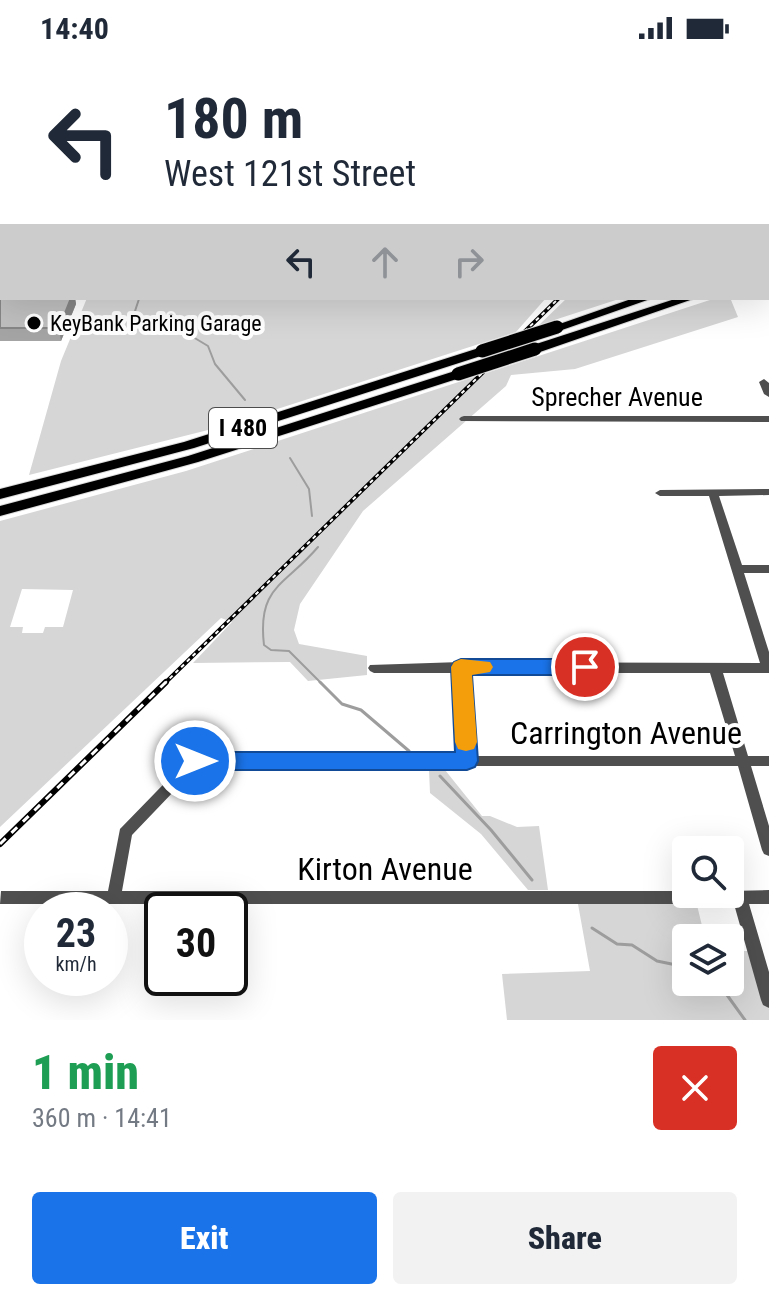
<!DOCTYPE html>
<html lang="en">
<head>
<meta charset="utf-8">
<style>
  :root { --surface:#fff; --page:#f2f2f3; --text:#1f2937; --muted:#747a83; --accent:#1a73e8 }
  body { margin:0; font-family:"Roboto Condensed",sans-serif; background:var(--page); color:var(--text); height:100vh; display:flex; flex-direction:column; font-size:30px; white-space:nowrap }
  * { box-sizing:border-box; margin:0 }
  p { font-size:26px; color:var(--muted) }
  .icon { flex:none; width:44px; height:44px; fill:none; stroke:currentColor; stroke-width:2; stroke-linecap:round; stroke-linejoin:round }
  .map { position:relative; height:964px; overflow:hidden }
  .panel { display:flex; flex-direction:column; background:var(--surface); flex:1 }
  .panel>* { flex:none }
  .top-card { position:absolute; left:0px; top:0px; width:770px; height:244px; box-shadow:0 8px 32px #0002; background:#fff; color:var(--text); overflow:hidden }
  .controls { position:absolute; left:672px; top:780px; display:grid; gap:16px }
  .controls a { display:grid; place-items:center; width:72px; height:72px; border-radius:8px; background:var(--surface); box-shadow:0 8px 32px #0002; font-size:40px }
  .speed { position:absolute; left:24px; top:836px; display:flex; gap:16px; font-size:40px; font-weight:700; text-align:center }
  .speed>* { display:grid; place-content:center; width:104px; height:104px; border-radius:50%; background:var(--surface); box-shadow:0 8px 32px #0002; line-height:1 }
  .speed small { font-size:20px; font-weight:400 }
  .speed .limit { border:4px solid #111; border-radius:12px; background:#fff; color:#111 }
  .pin { position:absolute; display:grid; place-items:center; width:68px; height:68px; color:#fff; margin:-34px; border:4px solid #fff; border-radius:50%; box-shadow:0 2px 8px #0007 }
  .me { position:absolute; width:88px; margin:-44px; rotate:90deg; stroke-linejoin:round; filter:drop-shadow(0 0 6px #0008) }
  .turn { display:flex; align-items:center; gap:28px; height:168px; padding:0 32px; font-size:36px }
  .turn .icon { width:104px; height:104px; stroke-width:2.5 }
  .turn b { display:block; font-size:56px; line-height:68px }
  .lanes { display:flex; align-items:center; height:76px; padding:0 32px; background:#0003; justify-content:center; gap:40px; direction:ltr }
  .lanes .off { opacity:.35 }
  .round { display:grid; place-items:center; flex:none; width:84px; height:84px; border-radius:8px; background:var(--page) }
  .overview { display:flex; align-items:center; justify-content:space-between; height:136px; padding:0 32px }
  h1 { font-size:48px; font-weight:800; line-height:60px; color:#1e9e55 }
  .action { display:flex; gap:16px; margin-top:auto; padding:16px 32px }
  .action a { flex:1; height:92px; border-radius:8px; background:var(--accent); color:#fff; font-size:32px; font-weight:800; line-height:92px; text-align:center }
  .action a+a { background:var(--page); color:var(--text) }
  .status { display:flex; justify-content:space-between; align-items:center; height:56px; padding:0 40px; background:var(--surface); direction:ltr }
  .status svg { height:22px; fill:currentColor }
  .map>svg:first-child { display:block }
  .green { fill:#d6d6d6; fill-rule:evenodd }
  .lines { fill:none; stroke-linecap:round; stroke-linejoin:round }
  .stream-far1 { stroke:#9d9d9d; stroke-width:2 }
  .stream { stroke:#9d9d9d; stroke-width:3 }
  .major-casing { stroke:#dbdbdb; stroke-width:2 }
  .highway-casing { stroke:#dbdbdb; stroke-width:2 }
  .minor { fill:#4f4f4f; fill-rule:evenodd }
  .major { fill:#000; fill-rule:evenodd }
  .highway { fill:#000; fill-rule:evenodd }
  .rail-far1-casing { stroke:#000; stroke-width:4 }
  .rail-casing { stroke:#000; stroke-width:6 }
  .rail-far1 { stroke:#fff; stroke-width:2; stroke-dasharray:4; stroke-linecap:butt }
  .rail { stroke:#fff; stroke-width:3; stroke-dasharray:8; stroke-linecap:butt }
  .highway-bridge-casing { stroke:#dbdbdb; stroke-width:15; stroke-linecap:butt }
  .highway-bridge { stroke:#000; stroke-width:13 }
  .wall { fill:#a4a4a4 }
  .shaded-wall { fill:#868686 }
  .building { fill:#bfbfbf; stroke:#868686; stroke-width:2 }
  .route { fill:#1a73e8; stroke:#114b97; stroke-width:2 }
  .slow { fill:#f59e0b }
  .poi-dot { fill:#000; stroke:#fff; stroke-width:3 }
  .labels { text-anchor:middle; dominant-baseline:central; stroke-width:8; stroke-linejoin:round; paint-order:stroke }
  .far-poi-label { font-size:22px; fill:#000; stroke:#fff; text-anchor:start }
  .shield { fill:#fff; stroke:#4c4c4c; stroke-width:2 }
  .shield-label { font-size:24px; font-weight:bold; fill:#000 }
  .street-label { font-size:26px; fill:#000; stroke:#fff }
  .near-street-label { font-size:32px; fill:#000; stroke:#fff }
</style>
</head>
<body>
<div class="status"><b>14:40</b><svg viewBox="0 0 49 12"><path d="M0 12V9h3v3zM5 12V6h3v6zM10 12V3h3v9zM15 12V0h3v12zM26 1h20v11H26zM47 4h2v5h-2z"/></svg></div>
<div class="map">
<svg width="769" height="964" viewBox="0 0 769 964">
  <rect width="100%" height="100%" fill="#fff"/>
  <!-- green -->
  <path class="green" d="M769,231V243L731,244L738,261L575,313L511,319L506,330L363,455L300,548L294,574L299,588L367,600V619L308,625L290,606L193,607L232,566L221,562L0,771V465L186,415L716,242H768ZM22,533L73,534L63,571H45L43,577H22L23,571H10Z
    M87,242H546L516,276L228,369L29,419L61,305Z
    M567,242H622L539,269Z
    M429,714H445L482,760H490L517,771L539,770L548,834H528L481,778L430,737Z
    M696,845L705,882H686V926H730V895H752L769,953V964H507L502,918L590,915L578,848Z"/>
  <g class="lines">
    <!-- stream-far1 -->
    <path class="stream-far1" d="M139,243L135,255L147,264L178,272L208,290L215,308L245,344
      M290,402L309,433L312,460
      M318,491C285,530 257,530 264,589L271,594L289,595L322,628"/>
    <!-- stream -->
    <path class="stream" d="M320,626L342,648L361,654L409,695
      M440,720L491,774L532,824
      M592,872L617,888L632,889L657,905L686,911
      M710,926L727,939L745,964"/>
    <defs>
      <path id="major" d="M176,0H184V2H176Z
        M768,84H769V90H768Z
        M0,89H2V95H0Z"/>
      <path id="highway" d="M768,194H769V200H768Z
        M768,214H769V222H768Z
        M634,242H653L562,274L557,275L551,271Z
        M678,242H696L540,296H530L528,293L530,290Z
        M482,291L489,295L487,298L194,392L0,443V433L184,386Z
        M458,314L463,315V321L198,406L0,460V450L188,400Z"/>
    </defs>
    <!-- major casing -->
    <use href="#major" class="major-casing"/>
    <!-- highway casing -->
    <use href="#highway" class="highway-casing"/>
    <!-- minor -->
    <path class="minor" d="M764,323L769,327V341L764,338L759,326Z
      M464,360H769V366L461,365L459,363L461,361Z
      M769,433V439L719,440L742,509H769V517H744L769,596V617H723L748,700H769V710H751L769,770V800L764,798L762,794L738,710H198L132,779L122,835H686V838H730V835L769,834V848H749L769,916V952L763,949L761,944L734,848H0L1,835H108L120,773L190,701L195,700H460L455,617H374L370,615L368,612L370,609L461,606L760,607L709,440H660L655,437L660,434ZM468,617H710L735,700H473Z"/>
    <!-- major -->
    <use href="#major" class="major"/>
    <!-- highway -->
    <use href="#highway" class="highway"/>
    <defs>
      <path id="rail-far1" d="M691,2L699,0
        M724,2L728,0
        M164,628L559,242"/>
      <path id="rail" d="M0,788L166,626"/>
    </defs>
    <!-- rail-far1 casing -->
    <use href="#rail-far1" class="rail-far1-casing"/>
    <!-- rail casing -->
    <use href="#rail" class="rail-casing"/>
    <!-- rail-far1 -->
    <use href="#rail-far1" class="rail-far1"/>
    <!-- rail -->
    <use href="#rail" class="rail"/>
    <defs>
      <path id="highway-bridge" d="M482,295L557,271
        M458,318L535,293"/>
    </defs>
    <!-- highway-bridge casing -->
    <use href="#highway-bridge" class="highway-bridge-casing"/>
    <!-- highway-bridge -->
    <use href="#highway-bridge" class="highway-bridge"/>
  </g>
  <!-- wall -->
  <path class="wall" d="M0,235L2,242H75L76,248L61,285H0Z"/>
  <!-- shaded-wall -->
  <path class="shaded-wall" d="M71,242H75L76,248L61,285L59,272Z"/>
  <!-- building -->
  <path class="building" d="M213,0H602L603,2H213Z
    M768,120L769,121L768,160Z
    M0,235H2V242H71L59,272H0Z"/>
  <!-- route -->
  <path class="route" d="M461,603H585L592,606L595,611L592,616L585,619H472L478,705L475,711L467,714H195L187,711L184,705L187,699L195,696H455L451,611L454,606Z"/>
  <!-- slow -->
  <path class="slow" d="M461,603L490,606L493,611L490,616L472,619L477,686L474,693L466,695L458,693L455,686L451,611L454,606Z"/>
  <!-- markers -->
  <circle class="poi-dot" cx="34" cy="267" r="8"/>
  <g class="labels">
    <!-- far-poi labels -->
    <g class="far-poi-label">
      <text x="50" y="267">KeyBank Parking Garage</text>
    </g>
    <!-- shield labels -->
    <rect class="shield" x="209" y="352" width="68" height="40" rx="6"/>
    <g class="shield-label">
      <text x="243" y="372">I 480</text>
    </g>
    <!-- street labels -->
    <g class="street-label">
      <text x="617" y="341">Sprecher Avenue</text>
    </g>
    <!-- near-street labels -->
    <g class="near-street-label">
      <text x="626" y="677">Carrington Avenue</text>
      <text x="385" y="813">Kirton Avenue</text>
    </g>
  </g>
</svg>
<div class="controls">
<a><svg class="icon" aria-label="search" viewBox="0 0 24 24"><circle cx="10" cy="10" r="6"/><path d="M15 15l6 6"/></svg></a>
<a><svg class="icon" aria-label="layers" viewBox="0 0 24 24"><path d="M12 4l9 5-9 5-9-5zM3 14l9 5 9-5"/></svg></a>
</div>
<div class="speed"><div>23<small>km/h</small></div><div class="limit">30</div></div>
<div class="pin" style="left:585px;top:611px;background:#d93025"><svg class="icon" aria-label="arrive" viewBox="0 0 24 24"><path d="M6 21V4h12l-3 4 3 4H6"/></svg></div>
<svg class="me" style="left:195px;top:705px" viewBox="-20 -20 40 40"><circle r="17" fill="#1a73e8" stroke="#fff" stroke-width="3"/><path d="M0-11L8 9 0 5-8 9z" fill="#fff"/></svg>
<div class="top-card">
<div class="turn"><svg class="icon" aria-label="left" viewBox="0 0 24 24"><path d="M17 20v-9H6M10 6l-5 5 5 5"/></svg><div><b>180 m</b>West 121st Street</div></div>
<div class="lanes"><svg class="icon" aria-label="left" viewBox="0 0 24 24"><path d="M17 20v-9H6M10 6l-5 5 5 5"/></svg><svg class="icon off" aria-label="ahead" viewBox="0 0 24 24"><path d="M12 20V5M6 11l6-6 6 6"/></svg><svg class="icon off" aria-label="right" viewBox="0 0 24 24"><path d="M7 20v-9h11M14 6l5 5-5 5"/></svg></div>
</div>
</div>
<section class="panel">
<div class="overview"><div><h1>1 min</h1><p>360 m · 14:41</p></div><a class="round" style="background:#d93025;color:#fff"><svg class="icon" aria-label="close" viewBox="0 0 24 24"><path d="M6 6l12 12M18 6L6 18"/></svg></a></div>
<div class="action"><a>Exit</a><a>Share</a></div>
</section>
</body>
</html>
